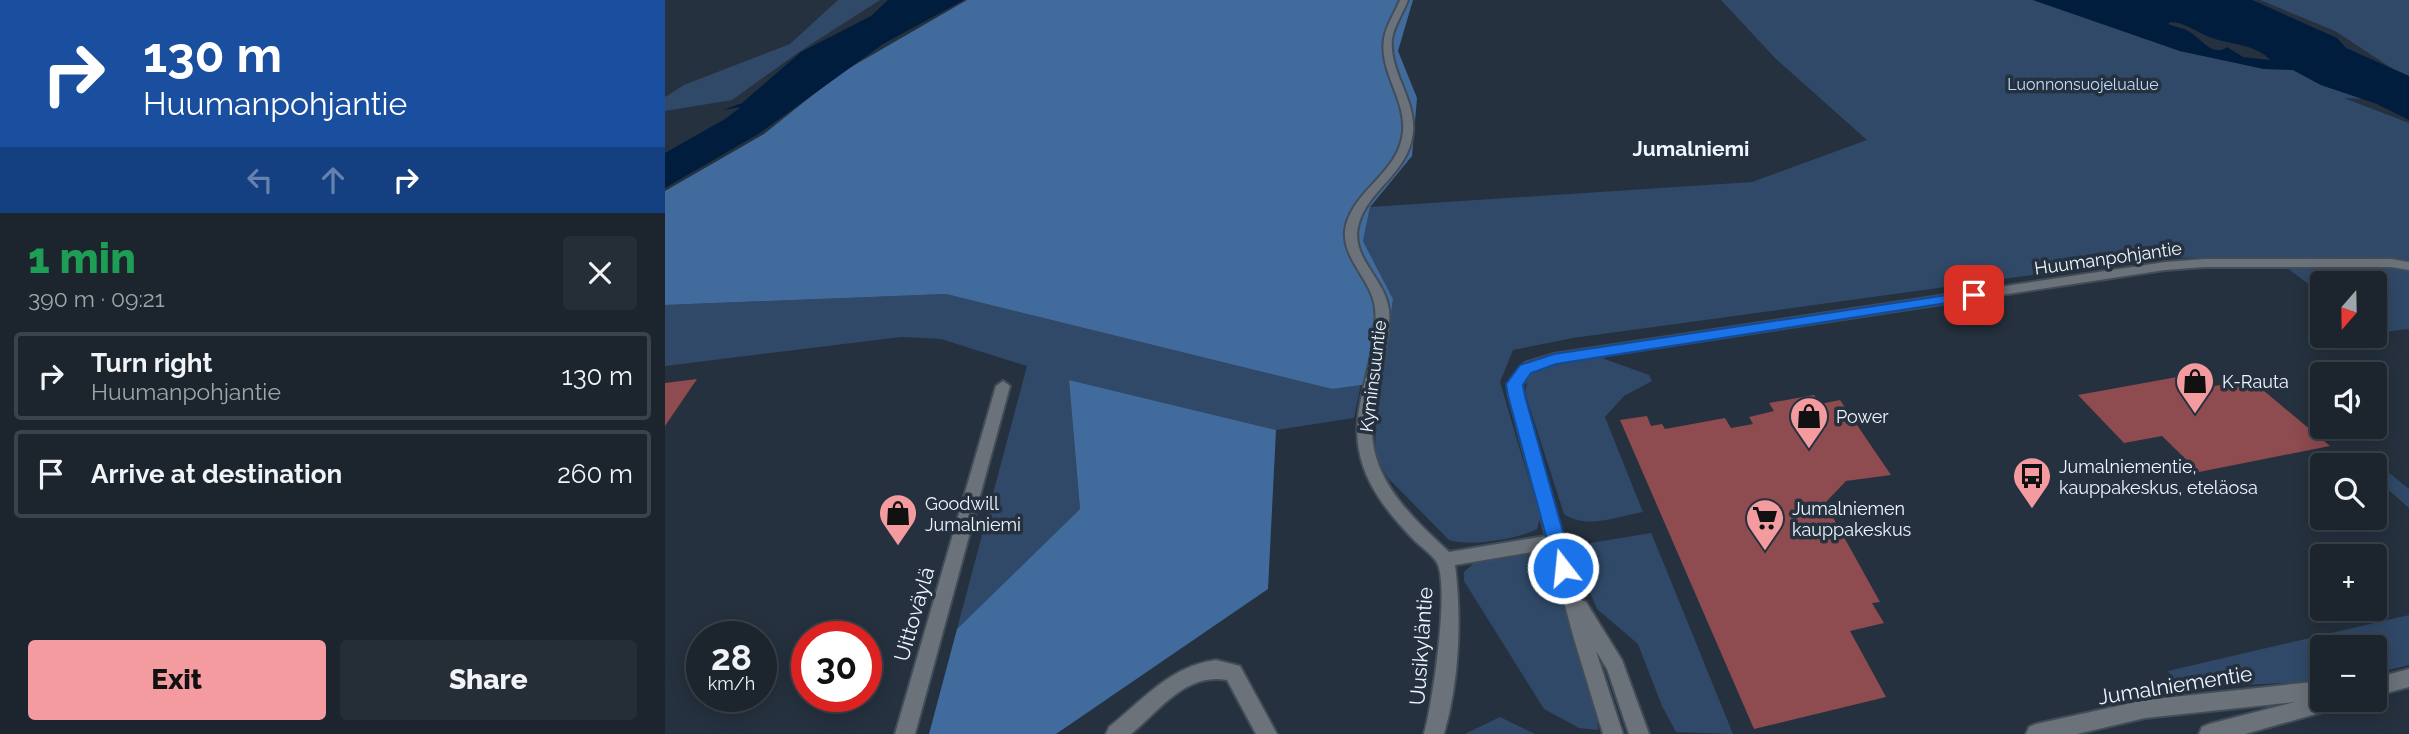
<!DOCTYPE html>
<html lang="en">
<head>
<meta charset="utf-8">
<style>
  :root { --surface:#1c252e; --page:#252d36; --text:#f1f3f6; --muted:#a0a5aa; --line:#3a424a; --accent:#f49b9f }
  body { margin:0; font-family:Raleway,sans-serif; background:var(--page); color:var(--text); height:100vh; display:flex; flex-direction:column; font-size:26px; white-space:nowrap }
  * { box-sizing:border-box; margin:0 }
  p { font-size:23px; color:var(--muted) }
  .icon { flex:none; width:38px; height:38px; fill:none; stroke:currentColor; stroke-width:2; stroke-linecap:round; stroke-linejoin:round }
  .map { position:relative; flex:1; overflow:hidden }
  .sheet { display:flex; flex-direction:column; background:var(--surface); width:665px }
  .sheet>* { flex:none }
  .banner { background:#1a4fa0; color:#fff; overflow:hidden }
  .needle { width:46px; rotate:200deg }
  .buttons { position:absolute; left:1645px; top:271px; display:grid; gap:14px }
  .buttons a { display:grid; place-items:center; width:77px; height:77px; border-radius:7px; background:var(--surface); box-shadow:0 4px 18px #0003,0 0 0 2px var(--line); font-size:35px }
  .speed { position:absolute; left:21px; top:621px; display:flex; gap:14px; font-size:35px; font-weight:700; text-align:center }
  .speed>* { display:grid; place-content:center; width:91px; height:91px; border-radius:50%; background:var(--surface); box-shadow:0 4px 18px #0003,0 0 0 2px var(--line); line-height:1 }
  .speed small { font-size:18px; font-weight:400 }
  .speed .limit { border:10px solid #d22; background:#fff; color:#111 }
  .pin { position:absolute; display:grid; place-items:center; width:60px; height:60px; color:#fff; margin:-30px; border-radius:14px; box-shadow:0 4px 10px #0006 }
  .me { position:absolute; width:77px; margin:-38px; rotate:344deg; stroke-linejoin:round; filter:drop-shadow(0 0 5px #0008) }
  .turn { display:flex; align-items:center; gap:24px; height:147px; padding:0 28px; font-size:32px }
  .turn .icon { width:91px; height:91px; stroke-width:2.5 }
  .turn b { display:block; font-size:49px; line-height:60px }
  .lanes { display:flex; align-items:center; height:66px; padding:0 28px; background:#0003; justify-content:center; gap:35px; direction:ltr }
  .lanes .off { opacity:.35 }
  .round { display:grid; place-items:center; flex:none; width:74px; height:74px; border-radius:7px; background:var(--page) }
  .headline { display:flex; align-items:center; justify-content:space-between; height:119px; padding:0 28px }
  h1 { font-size:42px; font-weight:800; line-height:52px; color:#1e9e55 }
  .cta { display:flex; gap:14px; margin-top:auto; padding:14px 28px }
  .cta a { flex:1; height:80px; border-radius:7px; background:var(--accent); color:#111; font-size:28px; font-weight:800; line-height:80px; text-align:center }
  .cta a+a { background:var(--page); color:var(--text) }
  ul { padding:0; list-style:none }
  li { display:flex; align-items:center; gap:21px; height:88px; margin:0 14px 10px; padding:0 14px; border:4px solid var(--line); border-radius:7px }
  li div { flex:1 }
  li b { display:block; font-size:26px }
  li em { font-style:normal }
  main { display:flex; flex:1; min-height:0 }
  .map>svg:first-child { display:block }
  .green { fill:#304968 }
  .forest { fill:#416b9c }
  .water { fill:#001d3e; fill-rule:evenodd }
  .building { fill:#8e4b50 }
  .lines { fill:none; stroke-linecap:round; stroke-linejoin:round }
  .street-casing { stroke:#414c59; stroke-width:4 }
  .street { fill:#6c7279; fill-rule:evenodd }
  .route { fill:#1a73e8; stroke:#114b97; stroke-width:2 }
  .labels { text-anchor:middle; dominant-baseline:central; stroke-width:7; stroke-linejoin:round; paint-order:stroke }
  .far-park-label { font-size:16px; fill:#c2dbf8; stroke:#25313e }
  .street-label { font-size:18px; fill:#edf5fe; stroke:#25313e }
  .poi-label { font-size:18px; fill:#edf5fe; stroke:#25313e; text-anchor:start }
  .far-district-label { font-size:21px; font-weight:bold; fill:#edf5fe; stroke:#25313e }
  .near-street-label { font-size:21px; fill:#edf5fe; stroke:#25313e }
</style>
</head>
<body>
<main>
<section class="sheet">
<div class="banner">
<div class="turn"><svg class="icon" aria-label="right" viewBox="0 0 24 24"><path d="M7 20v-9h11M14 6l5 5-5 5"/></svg><div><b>130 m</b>Huumanpohjantie</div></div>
<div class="lanes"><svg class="icon off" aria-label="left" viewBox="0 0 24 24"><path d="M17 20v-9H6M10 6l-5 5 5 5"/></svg><svg class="icon off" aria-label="ahead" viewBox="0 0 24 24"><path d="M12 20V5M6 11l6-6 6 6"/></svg><svg class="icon" aria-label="right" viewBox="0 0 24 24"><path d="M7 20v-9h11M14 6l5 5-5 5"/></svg></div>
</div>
<div class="headline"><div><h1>1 min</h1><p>390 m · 09:21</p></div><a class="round"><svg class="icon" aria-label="close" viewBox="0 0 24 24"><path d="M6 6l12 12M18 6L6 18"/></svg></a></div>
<ul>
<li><svg class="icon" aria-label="right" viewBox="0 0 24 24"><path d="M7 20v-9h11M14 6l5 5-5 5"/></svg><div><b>Turn right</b><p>Huumanpohjantie</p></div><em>130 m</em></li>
<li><svg class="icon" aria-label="arrive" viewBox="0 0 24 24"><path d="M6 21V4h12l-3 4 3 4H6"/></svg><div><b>Arrive at destination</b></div><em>260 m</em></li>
</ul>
<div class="cta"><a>Exit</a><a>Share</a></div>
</section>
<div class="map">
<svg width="1744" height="734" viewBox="0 0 1744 734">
  <rect width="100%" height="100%" fill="#25313e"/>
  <!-- green -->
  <path class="green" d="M173,0H215L134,52L67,100L0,111V97L19,85L125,44Z
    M1056,0H1368L1515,51L1599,69L1628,70L1656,85L1699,99L1679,98L1744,123V329L1710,333V284H1657V294L1607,257L1492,258L908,338L848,350L835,382L875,518L872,529C853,539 805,547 784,540L723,478L710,455L711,417L728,299L698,241L705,207L1087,182L1202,140L1110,58Z
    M1595,0H1744V76L1728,69L1670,31Z
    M281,294L667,389L696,383L689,418L611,430L404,380L415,509L292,629L362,366L276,339L236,337L0,366V305Z
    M934,357L984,375L987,381L959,396L940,417L978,512C953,516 922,530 899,514L860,393L863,377L872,369Z
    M1710,467L1722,471L1744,489V508L1710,478Z
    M986,533L992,547L1068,734L1011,732L997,706L973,644L932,609L913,563L915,549L926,543Z
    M871,552L880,555L889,564L930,702L933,730L914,728L879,709L799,581V572L810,562Z
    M1744,615V665L1710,673V648H1657V681L1517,688L1503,671Z
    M835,717L870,734H800Z"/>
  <!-- forest -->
  <path class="forest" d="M302,0H748L733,51L752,98L747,156L705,207L698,241L728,299L717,382L667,389L281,294L0,305V191L99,134L174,74Z
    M404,380L611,430L603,589L391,734H264L292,629L415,509Z"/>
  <!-- water -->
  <path class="water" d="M223,0H299L218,44L95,133L0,188V153L60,119L76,107L58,110L77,103L136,52L206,16Z
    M1368,0H1587L1672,38L1681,48L1744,76V120L1712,104L1656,85L1628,70L1599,69L1515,51ZM1505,22C1520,22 1533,33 1547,38C1564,44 1593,45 1605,60L1578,57L1562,47C1548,57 1538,41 1525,32C1519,28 1510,27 1503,24Z"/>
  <!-- building -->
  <path class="building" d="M1534,373L1549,386L1586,380L1665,446L1534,472L1497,436L1459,443L1413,395Z
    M32,379L0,426V383Z
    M1149,395L1155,404L1175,400L1226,475L1181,481L1160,503L1215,602L1207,603L1219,623L1185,631L1221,697L1089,729L955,420L982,416L986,426L997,424L1000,429L1060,418L1066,428L1088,424L1084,417L1109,411L1104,403Z"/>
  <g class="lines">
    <defs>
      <path id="street" d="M735,0H743C738,13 729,26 727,39C724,72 751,99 748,132C744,174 701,190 693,227C686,258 721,280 724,310C726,332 719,356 715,378C712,394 707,409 707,425C705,480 748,518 784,552L881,536L844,396L843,384L860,363L889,354L1500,262L1540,259H1726L1744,262V270L1726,267H1540L1500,270L890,363L870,369L857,385L858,396L916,600L921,602L957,660L984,734H964L942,669L931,651L958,734H938L909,639L885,549L790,565C797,620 794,681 779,734H759C767,707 786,582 771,561C765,553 755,546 748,539C724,514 700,485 694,450C685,402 715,356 710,308C707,279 673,256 681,225C691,188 734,172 738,132C741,99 714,72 719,39C721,25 730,13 735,0Z
        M338,381L345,386L250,734H230L331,386Z
        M551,660L575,666L612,734H591L562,680C521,672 494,711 466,734H441L444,727C478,700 505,666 551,660Z
        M1744,669V687L1710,696V678Z
        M1657,681V700H1682L1679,706L1580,734H1534L1537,727L1544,724L1630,702L1480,718L1412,734H1361L1364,727L1371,724L1480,700Z"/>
    </defs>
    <!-- street casing -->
    <use href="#street" class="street-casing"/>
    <!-- street -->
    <use href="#street" class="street"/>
  </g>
  <!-- route -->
  <path class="route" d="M1309,291L1314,292L1316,295L1314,298L891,364L866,373L858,385L860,396L908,568L905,573L898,576L891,573L843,396L841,384L855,365L889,354Z"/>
  <!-- icons -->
  <defs>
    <symbol id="shop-pin" viewBox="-11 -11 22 30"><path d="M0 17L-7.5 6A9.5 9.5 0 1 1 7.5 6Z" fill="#f49b9f" stroke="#25313e"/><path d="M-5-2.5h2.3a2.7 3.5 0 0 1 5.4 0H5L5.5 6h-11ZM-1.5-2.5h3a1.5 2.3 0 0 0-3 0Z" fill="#111"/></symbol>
    <symbol id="bus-pin" viewBox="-11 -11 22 30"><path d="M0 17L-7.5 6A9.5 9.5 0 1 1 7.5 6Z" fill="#f49b9f" stroke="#25313e"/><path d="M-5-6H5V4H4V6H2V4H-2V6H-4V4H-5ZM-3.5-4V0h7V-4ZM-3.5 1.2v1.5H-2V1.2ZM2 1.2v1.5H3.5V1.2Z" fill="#111"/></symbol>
    <symbol id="supermarket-pin" viewBox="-11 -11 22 30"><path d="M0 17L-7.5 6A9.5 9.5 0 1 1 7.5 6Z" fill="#f49b9f" stroke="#25313e"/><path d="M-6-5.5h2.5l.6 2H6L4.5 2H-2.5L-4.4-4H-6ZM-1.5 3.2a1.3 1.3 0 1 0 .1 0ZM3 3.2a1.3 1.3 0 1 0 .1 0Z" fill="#111"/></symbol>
  </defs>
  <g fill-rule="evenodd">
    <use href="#shop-pin" x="1508" y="359" width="44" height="60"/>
    <use href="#shop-pin" x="1122" y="394" width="44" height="60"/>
    <use href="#bus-pin" x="1345" y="454" width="44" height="60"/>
    <use href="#shop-pin" x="211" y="491" width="44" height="60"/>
    <use href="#supermarket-pin" x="1078" y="496" width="44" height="60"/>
  </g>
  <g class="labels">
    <!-- far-park labels -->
    <g class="far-park-label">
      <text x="1418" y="84">Luonnonsuojelualue</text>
    </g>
    <!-- street labels -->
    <g class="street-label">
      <text transform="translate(1443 258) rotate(-8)">Huumanpohjantie</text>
      <text transform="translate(708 376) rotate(-83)">Kyminsuuntie</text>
    </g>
    <!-- poi labels -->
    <g class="poi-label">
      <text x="1557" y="381">K-Rauta</text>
      <text x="1171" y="416">Power</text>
      <text x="1394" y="466">Jumalniementie,<tspan x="1394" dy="21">kauppakeskus, eteläosa</tspan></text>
      <text x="260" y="503">Goodwill<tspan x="260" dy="21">Jumalniemi</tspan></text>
      <text x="1127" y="508">Jumalniemen<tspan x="1127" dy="21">kauppakeskus</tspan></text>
    </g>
    <!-- far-district labels -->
    <g class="far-district-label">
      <text x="1026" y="148">Jumalniemi</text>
    </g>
    <!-- near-street labels -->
    <g class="near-street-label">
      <text transform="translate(249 614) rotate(-74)">Uittoväylä</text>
      <text transform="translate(756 646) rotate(-86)">Uusikyläntie</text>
      <text transform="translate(1510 685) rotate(-9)">Jumalniementie</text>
    </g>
  </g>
</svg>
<div class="buttons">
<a><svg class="needle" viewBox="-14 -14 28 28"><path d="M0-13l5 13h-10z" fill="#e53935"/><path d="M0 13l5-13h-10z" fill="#a0a5aa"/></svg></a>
<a><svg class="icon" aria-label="sound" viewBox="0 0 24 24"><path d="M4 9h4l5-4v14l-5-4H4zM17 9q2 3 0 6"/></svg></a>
<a><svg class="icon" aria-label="search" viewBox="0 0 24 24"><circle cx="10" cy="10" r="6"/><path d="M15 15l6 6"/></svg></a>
<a>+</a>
<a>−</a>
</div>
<div class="speed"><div>28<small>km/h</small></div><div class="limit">30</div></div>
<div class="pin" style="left:1309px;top:295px;background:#d93025"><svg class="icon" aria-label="arrive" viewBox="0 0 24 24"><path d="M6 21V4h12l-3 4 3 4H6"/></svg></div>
<svg class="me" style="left:898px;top:568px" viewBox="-20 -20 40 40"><circle r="17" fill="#1a73e8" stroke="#fff" stroke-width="3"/><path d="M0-11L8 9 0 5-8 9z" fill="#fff"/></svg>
</div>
</main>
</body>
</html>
